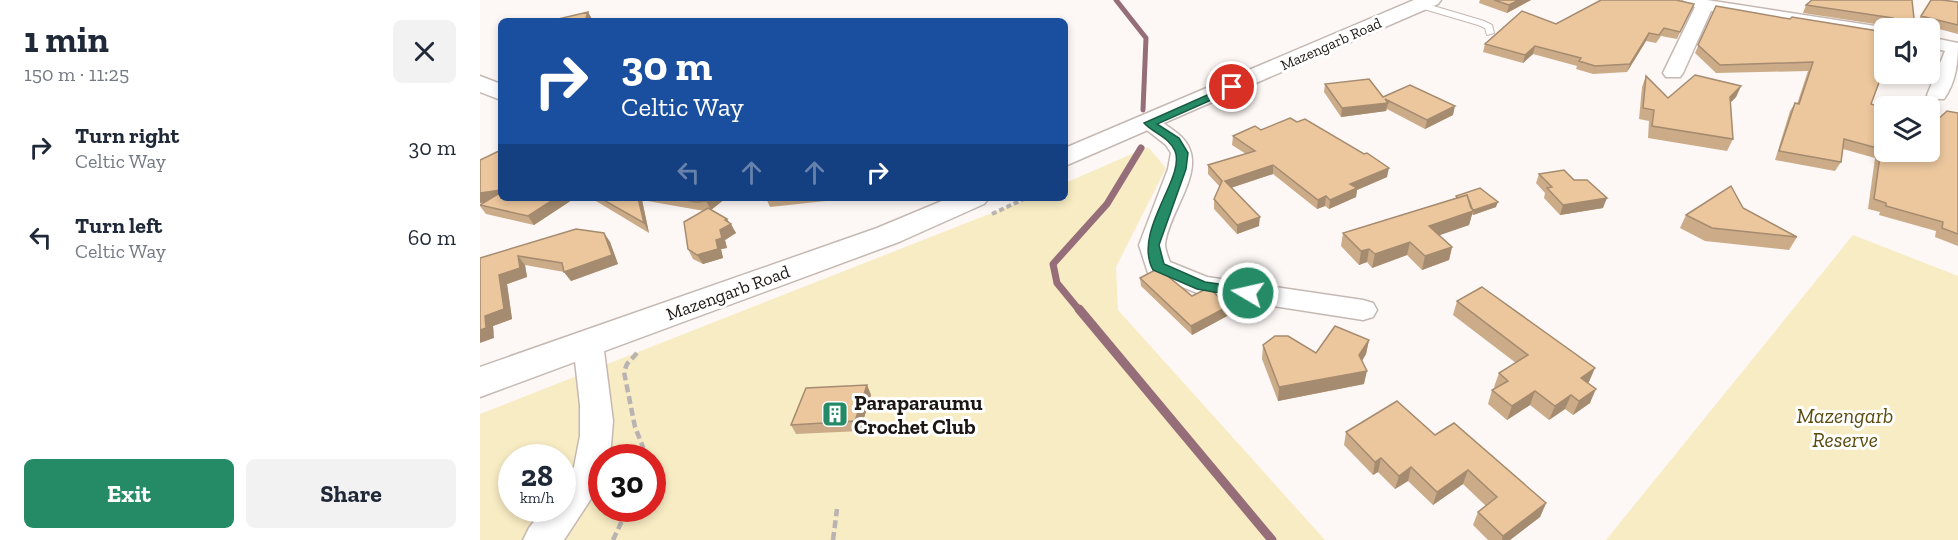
<!DOCTYPE html>
<html lang="en">
<head>
<meta charset="utf-8">
<style>
  :root { --surface:#fff; --page:#f2f2f3; --text:#1f2937; --muted:#747a83; --accent:#258b67 }
  body { margin:0; font-family:"Zilla Slab",serif; background:var(--page); color:var(--text); height:100vh; display:flex; flex-direction:column; font-size:22px; white-space:nowrap }
  * { box-sizing:border-box; margin:0 }
  p { font-size:20px; color:var(--muted) }
  .icon { flex:none; width:33px; height:33px; fill:none; stroke:currentColor; stroke-width:2; stroke-linecap:round; stroke-linejoin:round }
  .map { position:relative; flex:1; overflow:hidden }
  .side { display:flex; flex-direction:column; background:var(--surface); width:480px }
  .side>* { flex:none }
  .guide { position:absolute; left:18px; top:18px; width:570px; height:183px; border-radius:9px; box-shadow:0 3px 9px #0003; background:#1a4fa0; color:#fff; overflow:hidden }
  .fabs { position:absolute; left:1394px; top:18px; display:grid; gap:12px }
  .fabs a { display:grid; place-items:center; width:66px; height:66px; border-radius:9px; background:var(--surface); box-shadow:0 3px 9px #0003; font-size:30px }
  .speed { position:absolute; left:18px; top:444px; display:flex; gap:12px; font-size:30px; font-weight:700; text-align:center }
  .speed>* { display:grid; place-content:center; width:78px; height:78px; border-radius:50%; background:var(--surface); box-shadow:0 3px 9px #0003; line-height:1 }
  .speed small { font-size:15px; font-weight:400 }
  .speed .limit { border:9px solid #d22; background:#fff; color:#111 }
  .pin { position:absolute; display:grid; place-items:center; width:51px; height:51px; color:#fff; margin:-26px; border:3px solid #fff; border-radius:50%; box-shadow:0 2px 6px #0007 }
  .me { position:absolute; width:66px; margin:-33px; rotate:279deg; stroke-linejoin:round; filter:drop-shadow(0 0 4px #0008) }
  .turn { display:flex; align-items:center; gap:21px; height:126px; padding:0 24px; font-size:27px }
  .turn .icon { width:78px; height:78px; stroke-width:2.5 }
  .turn b { display:block; font-size:42px; line-height:51px }
  .lanes { display:flex; align-items:center; height:57px; padding:0 24px; background:#0003; justify-content:center; gap:30px; direction:ltr }
  .lanes .off { opacity:.35 }
  .round { display:grid; place-items:center; flex:none; width:63px; height:63px; border-radius:9px; background:var(--page) }
  .summary { display:flex; align-items:center; justify-content:space-between; height:102px; padding:0 24px }
  h1 { font-size:36px; font-weight:800; line-height:45px }
  .primary-button { display:flex; gap:12px; margin-top:auto; padding:12px 24px }
  .primary-button a { flex:1; height:69px; border-radius:9px; background:var(--accent); color:#fff; font-size:24px; font-weight:800; line-height:69px; text-align:center }
  .primary-button a+a { background:var(--page); color:var(--text) }
  ul { padding:0; list-style:none }
  li { display:flex; align-items:center; gap:18px; height:90px; padding:0 24px }
  li div { flex:1 }
  li b { display:block; font-size:22px }
  li em { font-style:normal }
  main { display:flex; flex:1; min-height:0 }
  .map>svg:first-child { display:block }
  .green { fill:#f8ecc4; fill-rule:evenodd }
  .lines { fill:none; stroke-linecap:round; stroke-linejoin:round }
  .stream-far2 { stroke:#966e79; stroke-width:5 }
  .stream-far1 { stroke:#966e79; stroke-width:7 }
  .stream { stroke:#966e79; stroke-width:9 }
  .service-casing { stroke:#c5b8b2; stroke-width:2 }
  .minor-casing { stroke:#c5b8b2; stroke-width:3 }
  .tertiary-casing { stroke:#c5b8b2; stroke-width:3 }
  .secondary-casing { stroke:#c5b8b2; stroke-width:3 }
  .path-far1 { stroke:#b9b4b1; stroke-width:4; stroke-dasharray:5 3; stroke-linecap:butt }
  .path { stroke:#b9b4b1; stroke-width:4.5; stroke-dasharray:8 4; stroke-linecap:butt }
  .service { fill:#fff; fill-rule:evenodd }
  .minor { fill:#fff; fill-rule:evenodd }
  .tertiary { fill:#fff; fill-rule:evenodd }
  .secondary { fill:#fff; fill-rule:evenodd }
  .wall { fill:#cbab88 }
  .shaded-wall { fill:#a58b6f }
  .building { fill:#ecc79e; stroke:#a58b6f; stroke-width:1.5 }
  .route { fill:#258b67; stroke:#185a43; stroke-width:1.5 }
  .labels { text-anchor:middle; dominant-baseline:central; stroke-width:6; stroke-linejoin:round; paint-order:stroke }
  .far-street-label { font-size:15px; fill:#1c1715; stroke:#fff }
  .street-label { font-size:18px; fill:#1c1715; stroke:#fff }
  .near-poi-label { font-size:21px; font-weight:bold; fill:#1c1715; stroke:#fff; text-anchor:start }
  .near-park-label { font-size:21px; font-style:italic; fill:#5b4c0e; stroke:#fff }
</style>
</head>
<body>
<main>
<section class="side">
<div class="summary"><div><h1>1 min</h1><p>150 m · 11:25</p></div><a class="round"><svg class="icon" aria-label="close" viewBox="0 0 24 24"><path d="M6 6l12 12M18 6L6 18"/></svg></a></div>
<ul>
<li><svg class="icon" aria-label="right" viewBox="0 0 24 24"><path d="M7 20v-9h11M14 6l5 5-5 5"/></svg><div><b>Turn right</b><p>Celtic Way</p></div><em>30 m</em></li>
<li><svg class="icon" aria-label="left" viewBox="0 0 24 24"><path d="M17 20v-9H6M10 6l-5 5 5 5"/></svg><div><b>Turn left</b><p>Celtic Way</p></div><em>60 m</em></li>
</ul>
<div class="primary-button"><a>Exit</a><a>Share</a></div>
</section>
<div class="map">
<svg width="1478" height="540" viewBox="0 0 1478 540">
  <rect width="100%" height="100%" fill="#fdf8f5"/>
  <!-- green -->
  <path class="green" d="M668,147L686,168L636,267L638,310L845,540H0V414L550,198H585V183ZM32,458H82V508H32ZM122,458H172V508H122Z
    M1373,235L1478,276V540H1126Z"/>
  <g class="lines">
    <!-- stream-far2 -->
    <path class="stream-far2" d="M636,0L666,38L663,110"/>
    <!-- stream-far1 -->
    <path class="stream-far1" d="M600,311L577,283L573,264L627,204L661,148"/>
    <!-- stream -->
    <path class="stream" d="M599,309L792,540"/>
    <defs>
      <path id="service" d="M940,2L1004,21L1012,25L1014,33L1007,35L1005,28L998,25L937,7L936,5Z"/>
      <path id="minor" d="M1203,0H1227L1408,28H1404V38L1231,11L1203,73L1200,77H1186L1183,73L1215,7L1205,4Z
        M1449,37L1478,43C1478,63 1476,82 1464,99H1450L1447,95L1465,51L1449,47Z
        M669,117C678,119 685,124 693,130C738,160 690,205 685,244C685,249 688,257 690,262L727,277L883,300L893,303L897,310L893,317L883,320L722,295L668,273L659,245L688,169L691,153L686,145L658,123L661,118Z
        M108,332L119,335L123,343L133,421L130,458H122V482L84,540H43L49,528L64,508H82V484L94,467L100,436V405L93,343L97,335Z"/>
      <path id="tertiary" d="M0,76L21,84V100L0,92Z"/>
      <path id="secondary" d="M934,0H961L958,4L585,166V148Z
        M469,198H509L504,204L419,242L0,397V367L397,228Z"/>
    </defs>
    <!-- service casing -->
    <use href="#service" class="service-casing"/>
    <!-- minor casing -->
    <use href="#minor" class="minor-casing"/>
    <!-- tertiary casing -->
    <use href="#tertiary" class="tertiary-casing"/>
    <!-- secondary casing -->
    <use href="#secondary" class="secondary-casing"/>
    <!-- path-far1 -->
    <path class="path-far1" d="M512,214L546,198"/>
    <!-- path -->
    <path class="path" d="M157,353L147,364L144,372L155,427L163,447L162,458
      M133,540L148,508
      M353,540L357,509"/>
    <!-- service -->
    <use href="#service" class="service"/>
    <!-- minor -->
    <use href="#minor" class="minor"/>
    <!-- tertiary -->
    <use href="#tertiary" class="tertiary"/>
    <!-- secondary -->
    <use href="#secondary" class="secondary"/>
  </g>
  <!-- wall -->
  <path class="wall" d="M1000,0H1051L1027,13L999,3Z
    M1432,0L1435,28H1407L1408,26L1323,13L1326,5Z
    M1478,2V34L1436,23L1441,16Z
    M1236,6L1310,19L1391,104L1456,121L1478,113V246L1455,237L1456,231L1399,215L1400,212L1388,209L1395,158L1363,149L1361,162L1355,171L1295,160L1310,111L1315,103L1317,104L1328,71L1236,73L1215,53Z
    M1210,11L1197,39L1181,36L1176,43L1166,41L1147,72L1113,74L1096,69L1097,66L1053,54L1043,63L1003,52L1005,44L1076,24Z
    M1166,76L1188,98L1261,86L1256,97L1250,103L1253,139L1247,151L1168,138L1169,121L1159,119L1162,87Z
    M845,84L903,97L973,115L945,129L907,109L906,111L861,117L844,92Z
    M781,130L907,177L877,190L876,197L849,209L845,206L837,209L793,174L751,188L779,226L757,234L734,209V199L740,187L728,174V165L766,154L752,145L753,136Z
    M1059,174L1123,208L1080,215L1064,198L1065,193L1056,183Z
    M976,196L1016,207L993,215L992,214L989,225L959,235L972,247L969,260L942,270L927,255L892,268L887,262L879,265L861,246L863,233L976,198Z
    M21,198H95L54,225L6,214L0,206V205L4,202Z
    M111,198H246L231,210L247,219L256,233L245,240L247,248L241,249L243,258L223,264L213,259L208,249L224,211L162,200L169,233Z
    M286,198H356L355,200L290,207Z
    M1263,208L1317,237L1309,250L1225,241L1200,228L1206,215Z
    M124,233L130,242L138,264L91,281L84,272L45,265L47,277L27,284L32,319L13,326L14,338L0,258Z
    M660,278L712,296L749,315L712,335L661,286Z
    M977,301L1109,382L1108,383L1110,403L1093,415L1085,409L1069,420L1050,405L1027,420L1008,404L1012,390L1015,388L1014,387L1019,373L1036,363L973,315Z
    M889,340L886,354L882,361L884,384L798,401L782,359L783,345L836,353Z
    M387,385L391,395L380,431L316,434L311,425Z
    M866,432L955,435L1066,503L1060,517L1030,540H1008L993,525L998,512L1006,506L983,484L953,505L928,481L915,489L898,472L893,475L864,445Z"/>
  <!-- shaded-wall -->
  <path class="shaded-wall" d="M1039,0H1051L1027,13L1029,5Z
    M108,12L112,19L111,21H105Z
    M1169,33L1166,41L1147,72L1150,64Z
    M1055,46L1053,54L1043,63L1045,55Z
    M1261,86L1256,97L1245,108L1250,97Z
    M908,103L906,111L861,117L862,108Z
    M975,106L973,115L945,129L947,120Z
    M793,165V174L744,190L745,181Z
    M909,168L907,177L877,190L876,197L849,209L850,200L870,184Z
    M21,190V198L31,199L0,203V193Z
    M846,196L845,206L837,209L838,200Z
    M76,198H95L54,225L48,216Z
    M158,198H161L162,200L169,233L164,223Z
    M230,198H246L231,210L226,201Z
    M1127,198L1123,208L1080,215L1083,205Z
    M1018,202L1016,207L993,215L994,210Z
    M993,211L989,225L946,240L949,226Z
    M780,217L779,226L757,234V225Z
    M247,219L250,224H251L256,233L245,240L247,248L241,249L243,258L223,264L217,255L236,240L245,220Z
    M124,233L130,242L138,264L91,281L84,272Z
    M930,242L927,255L892,268L895,254Z
    M972,247L969,260L942,270L945,256Z
    M889,249L887,262L879,265L881,251Z
    M38,256L45,265L47,277L27,284L32,319L13,326L14,338L0,343V330L19,275Z
    M749,306V315L712,335L711,326Z
    M889,340L886,354L877,369L879,355Z
    M1115,368L1109,382L1095,392L1101,378Z
    M887,371L884,384L798,401L799,387Z
    M387,385L391,395L380,431L375,421Z
    M1116,389L1110,403L1093,415L1099,401Z
    M1055,391L1050,405L1027,420L1032,406Z
    M1091,395L1085,409L1069,420L1075,406Z
    M901,458L898,472L893,475L895,462Z
    M931,467L928,481L915,489L919,476Z
    M988,470L983,484L953,505L957,492Z
    M1066,503L1060,517L1030,540H1022L1023,536Z"/>
  <!-- building -->
  <path class="building" d="M1014,0H1039L1029,5Z
    M1121,0H1196L1214,4L1200,32L1184,28L1179,35L1169,33L1150,64L1115,66L1099,61L1101,58L1055,46L1045,55L1005,44L1042,11L1076,24Z
    M1332,0H1432L1435,28H1411V22L1415,20L1413,18L1326,5Z
    M1451,0H1462L1478,2V25L1441,16Z
    M1236,6L1310,19L1312,17L1404,32V69L1391,104L1404,108V152H1449V120L1456,121L1467,111L1478,113V234L1462,228L1463,222L1406,206V203L1394,199L1401,149L1364,139L1361,162L1299,151L1315,103L1319,104L1333,62L1240,65L1218,45Z
    M108,12L105,21L74,20Z
    M1215,75L1261,86L1250,97L1253,139L1172,126L1174,110L1163,108L1166,76L1188,98Z
    M889,79L903,97L930,85L975,106L947,120L905,99L908,103L862,108L845,84Z
    M810,118L817,122L825,119L884,154L887,153L909,168L870,184L877,188L850,200L846,196L838,200L793,165L745,181L780,217L757,225L734,199L742,181L728,165L775,151L753,136L775,126L781,130Z
    M21,150V190L0,193V160Z
    M1084,170L1094,180H1107L1127,198L1083,205L1067,188L1072,187L1059,174Z
    M1251,186L1263,208L1317,237L1232,228L1206,215Z
    M1000,188L1018,202L994,210L991,208L987,195L978,198L976,196Z
    M21,192V198H76L48,216L0,205Z
    M987,195L993,211L949,226L972,247L945,256L930,242L895,254L889,249L881,251L863,233Z
    M120,198H158L164,223Z
    M196,198H230L226,201L216,202Z
    M228,208L247,219L245,220L251,224L240,230L242,238L236,240L238,249L217,255L208,249L204,222Z
    M96,229L124,233L132,255L84,272L82,263L38,256L40,268L19,275L24,309L5,316L6,328L0,330V258Z
    M675,270L685,274L712,296L726,289L731,290L749,306L711,326L660,278Z
    M1002,287L1115,368L1101,378L1116,389L1099,401L1091,395L1075,406L1055,391L1032,406L1012,390L1028,381L1019,373L1048,355L977,301Z
    M855,326L889,340L879,355L887,371L799,387L783,345L795,336H808L836,353Z
    M387,385L375,421L311,425L326,388Z
    M917,401L955,435L974,423L1066,503L1023,536L998,512L1017,497L988,470L957,492L931,467L919,476L901,458L895,462L866,432Z"/>
  <!-- route -->
  <path class="route" d="M752,84L756,85V89L677,124L699,138L708,153L706,169L679,245L684,264L725,282L773,289L775,293L768,298L717,289L673,270C652,231 706,178 695,151C689,137 673,133 664,123Z"/>
  <!-- icons -->
  <defs>
    <symbol id="building-square" viewBox="-11 -11 22 22"><rect x="-9" y="-9" width="18" height="18" rx="4" fill="#258b67" stroke="#fff"/><path d="M-4-6H4V6H1V3H-1V6H-4ZM-2.5-4.3h1.7v1.8h-1.7ZM.8-4.3h1.7v1.8H.8ZM-2.5-1h1.7V.8h-1.7ZM.8-1h1.7V.8H.8Z" fill="#fff"/></symbol>
  </defs>
  <g fill-rule="evenodd">
    <use href="#building-square" x="340" y="399" width="30" height="30"/>
  </g>
  <g class="labels">
    <!-- far-street labels -->
    <g class="far-street-label">
      <text transform="translate(851 44) rotate(-24)">Mazengarb Road</text>
    </g>
    <!-- street labels -->
    <g class="street-label">
      <text transform="translate(248 293) rotate(-20)">Mazengarb Road</text>
    </g>
    <!-- near-poi labels -->
    <g class="near-poi-label">
      <text x="374" y="402">Paraparaumu<tspan x="374" dy="24">Crochet Club</tspan></text>
    </g>
    <!-- near-park labels -->
    <g class="near-park-label">
      <text x="1365" y="415">Mazengarb<tspan x="1365" dy="24">Reserve</tspan></text>
    </g>
  </g>
</svg>
<div class="fabs">
<a><svg class="icon" aria-label="sound" viewBox="0 0 24 24"><path d="M4 9h4l5-4v14l-5-4H4zM17 9q2 3 0 6"/></svg></a>
<a><svg class="icon" aria-label="layers" viewBox="0 0 24 24"><path d="M12 4l9 5-9 5-9-5zM3 14l9 5 9-5"/></svg></a>
</div>
<div class="speed"><div>28<small>km/h</small></div><div class="limit">30</div></div>
<div class="pin" style="left:752px;top:87px;background:#d93025"><svg class="icon" aria-label="arrive" viewBox="0 0 24 24"><path d="M6 21V4h12l-3 4 3 4H6"/></svg></div>
<svg class="me" style="left:768px;top:293px" viewBox="-20 -20 40 40"><circle r="17" fill="#258b67" stroke="#fff" stroke-width="3"/><path d="M0-11L8 9 0 5-8 9z" fill="#fff"/></svg>
<div class="guide">
<div class="turn"><svg class="icon" aria-label="right" viewBox="0 0 24 24"><path d="M7 20v-9h11M14 6l5 5-5 5"/></svg><div><b>30 m</b>Celtic Way</div></div>
<div class="lanes"><svg class="icon off" aria-label="left" viewBox="0 0 24 24"><path d="M17 20v-9H6M10 6l-5 5 5 5"/></svg><svg class="icon off" aria-label="ahead" viewBox="0 0 24 24"><path d="M12 20V5M6 11l6-6 6 6"/></svg><svg class="icon off" aria-label="ahead" viewBox="0 0 24 24"><path d="M12 20V5M6 11l6-6 6 6"/></svg><svg class="icon" aria-label="right" viewBox="0 0 24 24"><path d="M7 20v-9h11M14 6l5 5-5 5"/></svg></div>
</div>
</div>
</main>
</body>
</html>
